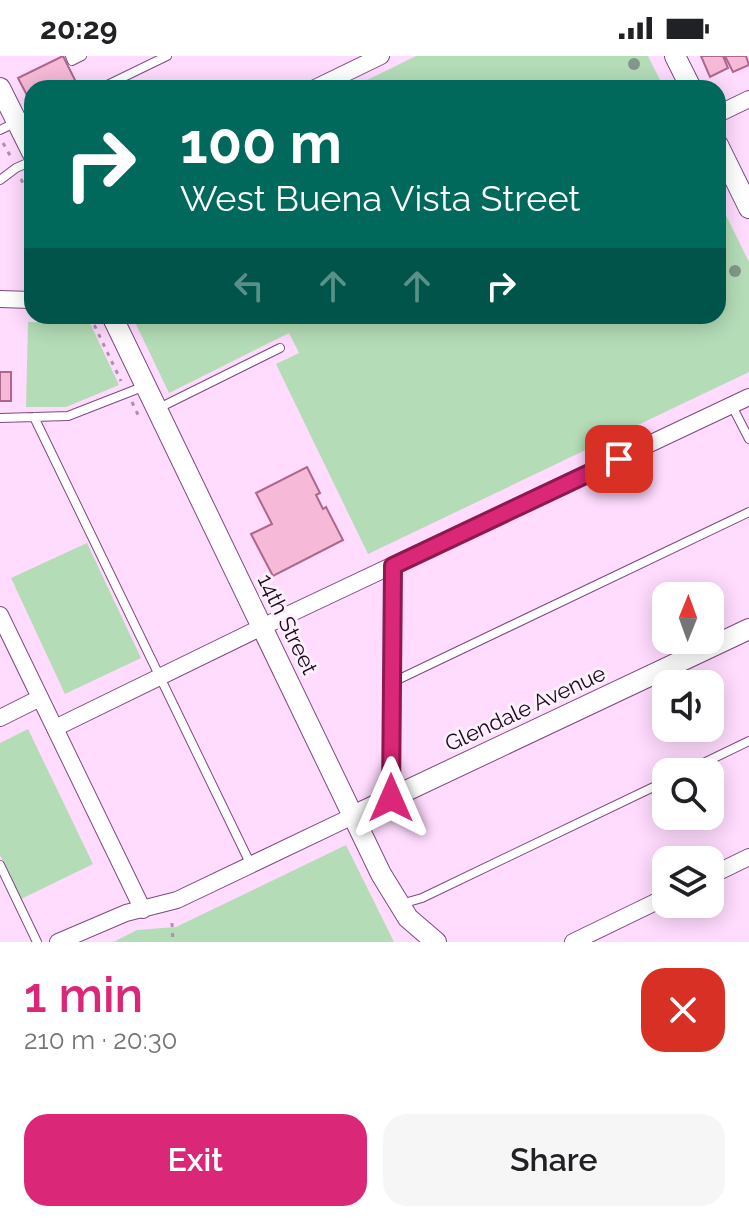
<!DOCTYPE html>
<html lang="en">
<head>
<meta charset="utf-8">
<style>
  :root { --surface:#fff; --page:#f6f6f6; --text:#202124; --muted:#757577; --accent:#db2777 }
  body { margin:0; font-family:Raleway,sans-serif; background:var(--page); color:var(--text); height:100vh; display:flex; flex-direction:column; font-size:30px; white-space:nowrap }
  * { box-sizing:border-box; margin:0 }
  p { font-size:26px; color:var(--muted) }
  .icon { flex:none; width:44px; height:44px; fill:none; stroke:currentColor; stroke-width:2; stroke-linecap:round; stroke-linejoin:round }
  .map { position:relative; height:886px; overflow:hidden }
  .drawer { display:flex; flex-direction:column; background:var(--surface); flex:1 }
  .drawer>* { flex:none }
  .top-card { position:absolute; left:24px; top:24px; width:702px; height:244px; border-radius:24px; box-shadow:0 4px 20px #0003; background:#00695c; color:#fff; overflow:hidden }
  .needle { width:52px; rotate:1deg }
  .buttons { position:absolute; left:652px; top:526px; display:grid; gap:16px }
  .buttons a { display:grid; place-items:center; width:72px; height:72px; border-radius:16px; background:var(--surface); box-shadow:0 4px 20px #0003; font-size:40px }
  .pin { position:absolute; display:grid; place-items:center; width:68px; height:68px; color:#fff; margin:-34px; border-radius:16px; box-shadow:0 4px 12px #0006 }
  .me { position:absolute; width:88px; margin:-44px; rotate:0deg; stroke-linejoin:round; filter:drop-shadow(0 0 6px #0008) }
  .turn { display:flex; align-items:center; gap:28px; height:168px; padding:0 24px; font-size:36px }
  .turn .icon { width:104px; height:104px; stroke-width:2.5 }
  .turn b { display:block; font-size:56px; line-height:68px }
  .lanes { display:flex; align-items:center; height:76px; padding:0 24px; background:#0003; justify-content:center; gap:40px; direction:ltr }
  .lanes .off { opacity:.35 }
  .round { display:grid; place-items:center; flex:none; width:84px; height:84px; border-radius:24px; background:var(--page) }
  .overview { display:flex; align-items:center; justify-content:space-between; height:136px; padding:0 24px }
  h1 { font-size:48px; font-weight:600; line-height:60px; color:var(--accent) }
  .cta { display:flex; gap:16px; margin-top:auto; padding:16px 24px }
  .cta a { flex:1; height:92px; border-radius:24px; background:var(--accent); color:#fff; font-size:32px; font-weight:600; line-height:92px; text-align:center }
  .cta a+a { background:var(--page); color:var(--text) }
  .status { display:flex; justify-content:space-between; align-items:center; height:56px; padding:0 40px; background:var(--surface); direction:ltr }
  .status svg { height:22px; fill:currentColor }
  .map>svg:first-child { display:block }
  .green { fill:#b4dcb7 }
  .building { fill:#f6b9d8; stroke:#ac678c; stroke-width:2 }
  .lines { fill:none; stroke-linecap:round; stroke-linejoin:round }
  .service-casing { stroke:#7e4a7e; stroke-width:10 }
  .minor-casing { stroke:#7e4a7e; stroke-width:18 }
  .tertiary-casing { stroke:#7e4a7e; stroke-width:22 }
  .path { stroke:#af90ae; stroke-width:3; stroke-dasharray:4 6; stroke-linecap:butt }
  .service { stroke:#fff; stroke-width:8 }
  .minor { stroke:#fff; stroke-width:16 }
  .tertiary { stroke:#fff; stroke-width:20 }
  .tree { fill:#83988a }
  .route-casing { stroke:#8e194d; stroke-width:20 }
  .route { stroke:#db2777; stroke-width:14 }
  .labels { text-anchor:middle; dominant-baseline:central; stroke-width:6; stroke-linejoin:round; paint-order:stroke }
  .street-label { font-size:22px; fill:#1d081d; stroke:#fdf1fd }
</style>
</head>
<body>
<div class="status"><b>20:29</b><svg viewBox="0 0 49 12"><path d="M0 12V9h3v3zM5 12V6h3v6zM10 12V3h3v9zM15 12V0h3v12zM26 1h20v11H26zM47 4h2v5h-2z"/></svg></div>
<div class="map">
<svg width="749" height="886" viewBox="0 0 749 886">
  <rect width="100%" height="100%" fill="#ffdbfe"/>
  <!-- green -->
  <path class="green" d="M416,0H648L664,32H351Z
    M718,143L749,206V316L368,498L276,308L299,297L289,277L169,337L132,260H718Z
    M28,266L90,267L119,329L66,351H26Z
    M87,487L141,602L65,638L11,522Z
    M28,673L93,808L21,843L0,799V687Z
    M346,789L394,886H113L137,874L176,871Z"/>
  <!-- building -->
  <path class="building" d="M63,0L79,32H32V49L18,22Z
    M701,0H723L728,12L710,21Z
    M725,0H746L749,9L733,16Z
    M0,316H11V345H0Z
    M307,411L320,437L316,439L323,453L326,451L343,484L273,520L251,478L272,468L256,437Z"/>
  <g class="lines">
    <defs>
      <path id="service" d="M70,0L72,5L82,0
        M101,32L167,0
        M0,74L17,66
        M0,124L16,112L32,105
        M732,350L749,383
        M157,353L280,292
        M34,361L251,809
        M0,362L68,360L145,330
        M393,626L749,456
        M685,716L749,685
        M0,809L37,886
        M401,848L422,842L666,725"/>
      <path id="minor" d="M315,32L381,0
        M718,58L749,43
        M0,243L32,244
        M0,559L143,854
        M0,662L40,642
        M55,672L262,571L749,341
        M391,742L393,510
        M710,820L749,801
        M58,886L126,857L177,844L353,760
        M573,886L666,841"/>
      <path id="tertiary" d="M675,0L691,32
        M0,32L32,96
        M718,89L749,152
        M112,260L381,818L408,862L436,886
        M353,760L749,573"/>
    </defs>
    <!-- service casing -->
    <use href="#service" class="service-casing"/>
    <!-- minor casing -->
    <use href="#minor" class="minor-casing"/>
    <!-- tertiary casing -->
    <use href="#tertiary" class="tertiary-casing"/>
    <!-- path -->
    <path class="path" d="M3,87L11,101
      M21,123L32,145
      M90,260L121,325
      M132,346L139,361
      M172,867L173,886"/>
    <!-- service -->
    <use href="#service" class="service"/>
    <!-- minor -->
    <use href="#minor" class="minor"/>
    <!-- tertiary -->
    <use href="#tertiary" class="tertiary"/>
  </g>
  <!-- trees -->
  <g class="tree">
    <circle cx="634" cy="8" r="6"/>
    <circle cx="735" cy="215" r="6"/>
  </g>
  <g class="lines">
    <defs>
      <path id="route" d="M391,742L393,510L619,403"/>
    </defs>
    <!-- route casing -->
    <use href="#route" class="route-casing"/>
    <!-- route -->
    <use href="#route" class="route"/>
  </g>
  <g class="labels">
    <!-- street labels -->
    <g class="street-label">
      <text transform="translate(288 568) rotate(64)">14th Street</text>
      <text transform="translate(525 652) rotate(-25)">Glendale Avenue</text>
    </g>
  </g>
</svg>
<div class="buttons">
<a><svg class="needle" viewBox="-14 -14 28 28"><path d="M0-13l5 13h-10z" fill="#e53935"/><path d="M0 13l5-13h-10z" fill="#757577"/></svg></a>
<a><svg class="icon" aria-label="sound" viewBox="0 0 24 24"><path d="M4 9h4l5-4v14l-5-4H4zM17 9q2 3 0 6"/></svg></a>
<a><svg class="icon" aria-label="search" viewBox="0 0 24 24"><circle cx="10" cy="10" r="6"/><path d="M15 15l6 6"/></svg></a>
<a><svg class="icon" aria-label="layers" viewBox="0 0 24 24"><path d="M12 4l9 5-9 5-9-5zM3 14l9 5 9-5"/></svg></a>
</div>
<div class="pin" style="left:619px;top:403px;background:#d93025"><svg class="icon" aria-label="arrive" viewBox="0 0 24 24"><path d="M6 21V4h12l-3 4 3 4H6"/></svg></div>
<svg class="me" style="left:391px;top:742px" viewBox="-20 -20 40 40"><path d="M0-17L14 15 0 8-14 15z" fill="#db2777" stroke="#fff" stroke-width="4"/></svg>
<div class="top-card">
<div class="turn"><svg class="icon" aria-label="right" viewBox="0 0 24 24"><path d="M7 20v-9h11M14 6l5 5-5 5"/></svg><div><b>100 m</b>West Buena Vista Street</div></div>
<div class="lanes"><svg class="icon off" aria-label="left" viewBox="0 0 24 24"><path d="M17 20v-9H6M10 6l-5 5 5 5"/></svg><svg class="icon off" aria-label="ahead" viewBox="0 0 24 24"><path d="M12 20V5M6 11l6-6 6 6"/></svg><svg class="icon off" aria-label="ahead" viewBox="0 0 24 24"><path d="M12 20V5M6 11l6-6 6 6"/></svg><svg class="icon" aria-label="right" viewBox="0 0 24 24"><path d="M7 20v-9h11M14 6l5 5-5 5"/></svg></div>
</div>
</div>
<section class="drawer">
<div class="overview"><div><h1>1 min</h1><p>210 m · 20:30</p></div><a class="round" style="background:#d93025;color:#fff"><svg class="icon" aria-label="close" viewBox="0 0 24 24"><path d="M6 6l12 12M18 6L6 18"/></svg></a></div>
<div class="cta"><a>Exit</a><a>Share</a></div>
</section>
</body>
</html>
